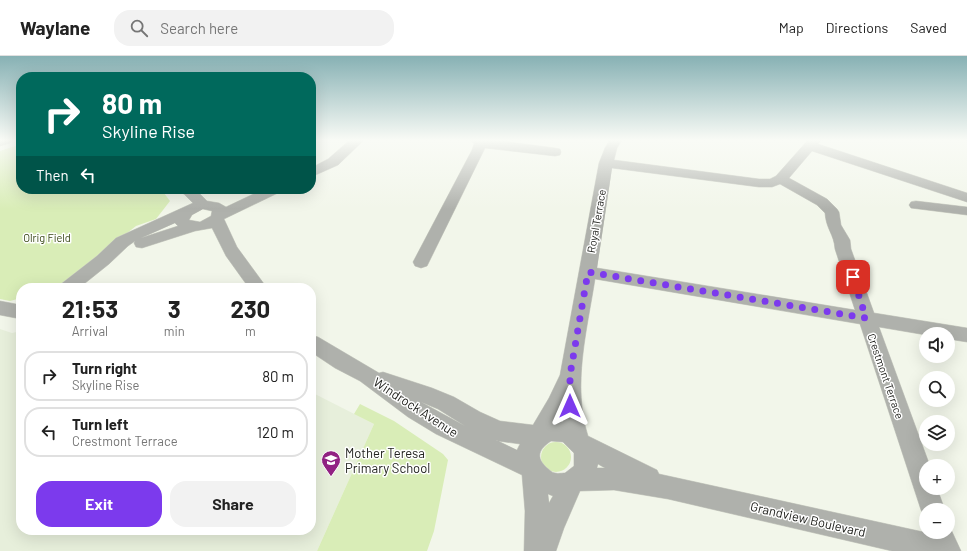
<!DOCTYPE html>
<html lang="en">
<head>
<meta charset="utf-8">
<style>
  :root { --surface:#fff; --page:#f2f2f2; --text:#222; --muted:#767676; --line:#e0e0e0; --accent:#7c3aed }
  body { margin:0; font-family:Barlow,sans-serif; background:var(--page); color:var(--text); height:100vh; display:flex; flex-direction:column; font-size:15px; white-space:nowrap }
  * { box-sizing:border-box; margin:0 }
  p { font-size:13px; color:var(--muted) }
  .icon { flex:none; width:22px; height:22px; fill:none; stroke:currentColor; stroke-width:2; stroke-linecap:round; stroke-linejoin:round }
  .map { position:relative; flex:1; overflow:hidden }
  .side { position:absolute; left:16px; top:227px; width:300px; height:252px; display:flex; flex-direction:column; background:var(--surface); border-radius:16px; box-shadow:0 4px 16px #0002 }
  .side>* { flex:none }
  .guide { position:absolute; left:16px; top:16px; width:300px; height:122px; border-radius:16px; box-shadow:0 4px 16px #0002; background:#00695c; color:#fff; overflow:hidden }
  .buttons { position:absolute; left:919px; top:271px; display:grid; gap:8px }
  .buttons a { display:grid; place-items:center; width:36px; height:36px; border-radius:50%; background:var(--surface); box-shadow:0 4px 16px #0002; font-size:20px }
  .pin { position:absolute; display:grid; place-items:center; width:34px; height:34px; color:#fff; margin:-17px; border-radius:8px; box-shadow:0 2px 6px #0006 }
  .me { position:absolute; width:44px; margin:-22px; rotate:0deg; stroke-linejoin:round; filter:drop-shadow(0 0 3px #0008) }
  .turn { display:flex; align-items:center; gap:14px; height:84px; padding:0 20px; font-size:18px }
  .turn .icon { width:52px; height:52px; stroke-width:2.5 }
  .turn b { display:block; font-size:28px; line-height:34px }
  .then { display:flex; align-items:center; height:38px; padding:0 20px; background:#0003; gap:8px; font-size:15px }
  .eta { display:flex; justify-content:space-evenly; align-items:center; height:68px; text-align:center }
  .eta b { font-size:24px; font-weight:700; line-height:28px }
  .button { display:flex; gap:8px; margin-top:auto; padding:8px 20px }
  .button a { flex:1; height:46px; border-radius:16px; background:var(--accent); color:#fff; font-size:16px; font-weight:700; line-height:46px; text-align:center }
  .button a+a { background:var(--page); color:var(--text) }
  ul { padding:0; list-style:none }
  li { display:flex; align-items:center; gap:12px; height:50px; margin:0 8px 6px; padding:0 12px; border:2px solid var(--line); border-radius:16px }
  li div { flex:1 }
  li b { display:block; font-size:15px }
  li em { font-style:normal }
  header { display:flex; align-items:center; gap:24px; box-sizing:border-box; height:56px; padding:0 20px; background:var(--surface); border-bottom:1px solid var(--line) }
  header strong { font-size:19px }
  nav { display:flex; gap:22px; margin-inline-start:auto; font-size:14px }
  .search { width:280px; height:36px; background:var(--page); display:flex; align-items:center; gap:10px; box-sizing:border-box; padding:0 14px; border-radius:16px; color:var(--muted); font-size:15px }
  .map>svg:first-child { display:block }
  .built { fill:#e7efdb }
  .green { fill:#d9edb7 }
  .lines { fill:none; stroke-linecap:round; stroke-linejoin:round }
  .minor-casing { stroke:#cdd0c5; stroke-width:1 }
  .minor { fill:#afb1ac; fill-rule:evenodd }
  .route { stroke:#7c3aed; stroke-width:7; stroke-dasharray:0 12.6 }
  .labels { text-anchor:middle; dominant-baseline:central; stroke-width:3; stroke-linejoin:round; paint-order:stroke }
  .street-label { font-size:11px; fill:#22231f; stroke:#fff }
  .park-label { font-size:11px; fill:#364512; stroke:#fff }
  .near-street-label { font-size:13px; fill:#22231f; stroke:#fff }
  .near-poi-label { font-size:13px; fill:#22231f; stroke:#fff; text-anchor:start }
</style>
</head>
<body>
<header>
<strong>Waylane</strong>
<div class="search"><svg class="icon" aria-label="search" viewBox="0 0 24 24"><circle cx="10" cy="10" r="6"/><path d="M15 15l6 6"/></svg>Search here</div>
<nav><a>Map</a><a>Directions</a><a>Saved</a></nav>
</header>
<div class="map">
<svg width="967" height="495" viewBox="0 0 967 495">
  <rect width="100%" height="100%" fill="#f2f6ea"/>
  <!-- built -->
  <path class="built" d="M0,273L12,277L21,275V474H311V336L374,368L317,495H0Z"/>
  <!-- green -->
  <path class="green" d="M21,88V133H161L170,145L156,163L136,170L59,231L21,232V242L10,245L0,243V95Z
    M360,348L394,365L443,398L448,404L434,475L427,495H317L374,368L354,358Z
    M541 401a15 15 0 1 1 30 0a15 15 0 1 1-30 0Z"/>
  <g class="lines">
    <defs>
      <path id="minor" d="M0,84H12L10,87L0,90Z
        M350,84H364L338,109L311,121V112L328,103Z
        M471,84L502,85L555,92L560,93L561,96L560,99L555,100L485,92L429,206L427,210L421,212L415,210L413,206L472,94L474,88Z
        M610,84H622L617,92L614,104L759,123H770L776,120L808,84H821L818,88L967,137V146L812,95L789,122L827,143L837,153L839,156L841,169L850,184L851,193L874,257L967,272V286L948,283V278H926V279L879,271L930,410H926V432H937L945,454H926V463L921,454L860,268L595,223C587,275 572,329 588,380L657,414L659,418L928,477L927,476H948V467L961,495H892L668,443L614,434L580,435L564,472L556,495H524L525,455L522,419L436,378L408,361L360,325L335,312L311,296V279L318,281L379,317L383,316L432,332L454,341L480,356L500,365L533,369L549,342L560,319L599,107L605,92ZM612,112L759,131H772L780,128L817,149L825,157C826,173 834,178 835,193L855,254L597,212ZM421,346L438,353L465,370ZM562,360L563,366L558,365ZM496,384L498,385L520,388L517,394ZM551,385L563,386L574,397V410L565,417C562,417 558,418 555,417C552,417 550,414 547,412C535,401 539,393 551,385ZM598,408L605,412H597ZM548,438L553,440L549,447Z
        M176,133H195L207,145L219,147L226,151L264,133H282L280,136L224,163L237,191L267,232H249L226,200L212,172L195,175L142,192L136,191L134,187L135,185L128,190L109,208L79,232H58L61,228L97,200L116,182L193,147L184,138L178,136ZM203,153L212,155L211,160L200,166L189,164L192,159ZM175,167L178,170L141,182Z
        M916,145L967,151V159L911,152L909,149L911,146Z
        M0,245L21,249V263L0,259Z"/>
    </defs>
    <!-- minor casing -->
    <use href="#minor" class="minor-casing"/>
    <!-- minor -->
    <use href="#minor" class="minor"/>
  </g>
  <!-- sky -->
  <linearGradient id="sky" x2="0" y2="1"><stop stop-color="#87b1b4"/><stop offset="0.55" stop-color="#f9fbf6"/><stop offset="1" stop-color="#f9fbf6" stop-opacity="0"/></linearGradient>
  <rect width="967" height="153" fill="url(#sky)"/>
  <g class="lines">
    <!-- route -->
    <path class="route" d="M570,350V319L588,216L866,262L853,221"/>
  </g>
  <!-- icons -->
  <defs>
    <symbol id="school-pin" viewBox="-11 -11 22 30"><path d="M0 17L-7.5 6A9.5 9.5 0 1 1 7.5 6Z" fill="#922283" stroke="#fff"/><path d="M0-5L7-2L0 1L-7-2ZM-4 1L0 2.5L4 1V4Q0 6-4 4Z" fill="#fff"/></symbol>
  </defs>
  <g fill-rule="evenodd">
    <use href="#school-pin" x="320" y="393" width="22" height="30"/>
  </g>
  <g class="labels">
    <!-- street labels -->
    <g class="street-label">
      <text transform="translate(596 165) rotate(-80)">Royal Terrace</text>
      <text transform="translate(886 320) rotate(71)">Crestmont Terrace</text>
    </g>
    <!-- park labels -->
    <g class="park-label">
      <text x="47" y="181">Olrig Field</text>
    </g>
    <!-- near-street labels -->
    <g class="near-street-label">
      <text transform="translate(416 351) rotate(33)">Windrock Avenue</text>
      <text transform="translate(808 463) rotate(13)">Grandview Boulevard</text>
    </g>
    <!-- near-poi labels -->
    <g class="near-poi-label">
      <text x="345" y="397">Mother Teresa<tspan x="345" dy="15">Primary School</tspan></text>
    </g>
  </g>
</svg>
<div class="buttons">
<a><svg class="icon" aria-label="sound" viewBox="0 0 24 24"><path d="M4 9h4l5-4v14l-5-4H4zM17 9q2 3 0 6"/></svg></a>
<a><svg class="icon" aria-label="search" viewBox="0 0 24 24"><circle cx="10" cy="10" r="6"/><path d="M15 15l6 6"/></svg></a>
<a><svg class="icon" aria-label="layers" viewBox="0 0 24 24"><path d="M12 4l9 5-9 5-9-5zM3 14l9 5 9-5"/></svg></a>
<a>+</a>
<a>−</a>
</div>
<div class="pin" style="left:853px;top:221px;background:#d93025"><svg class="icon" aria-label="arrive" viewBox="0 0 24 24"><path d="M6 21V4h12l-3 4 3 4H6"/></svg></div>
<svg class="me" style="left:570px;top:350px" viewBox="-20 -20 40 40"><path d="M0-17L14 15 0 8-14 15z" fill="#7c3aed" stroke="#fff" stroke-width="4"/></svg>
<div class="guide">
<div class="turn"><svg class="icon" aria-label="right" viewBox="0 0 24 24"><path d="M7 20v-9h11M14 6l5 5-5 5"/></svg><div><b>80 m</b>Skyline Rise</div></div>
<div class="then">Then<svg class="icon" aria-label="left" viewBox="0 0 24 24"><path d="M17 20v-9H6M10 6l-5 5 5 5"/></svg></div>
</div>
<section class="side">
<div class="eta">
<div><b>21:53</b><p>Arrival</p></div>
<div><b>3</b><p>min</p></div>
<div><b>230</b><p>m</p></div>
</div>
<ul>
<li><svg class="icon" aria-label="right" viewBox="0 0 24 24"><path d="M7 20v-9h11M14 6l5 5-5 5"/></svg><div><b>Turn right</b><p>Skyline Rise</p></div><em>80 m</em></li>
<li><svg class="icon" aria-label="left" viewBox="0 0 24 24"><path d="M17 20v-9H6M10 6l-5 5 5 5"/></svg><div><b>Turn left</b><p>Crestmont Terrace</p></div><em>120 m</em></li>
</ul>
<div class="button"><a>Exit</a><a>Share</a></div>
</section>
</div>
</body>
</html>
